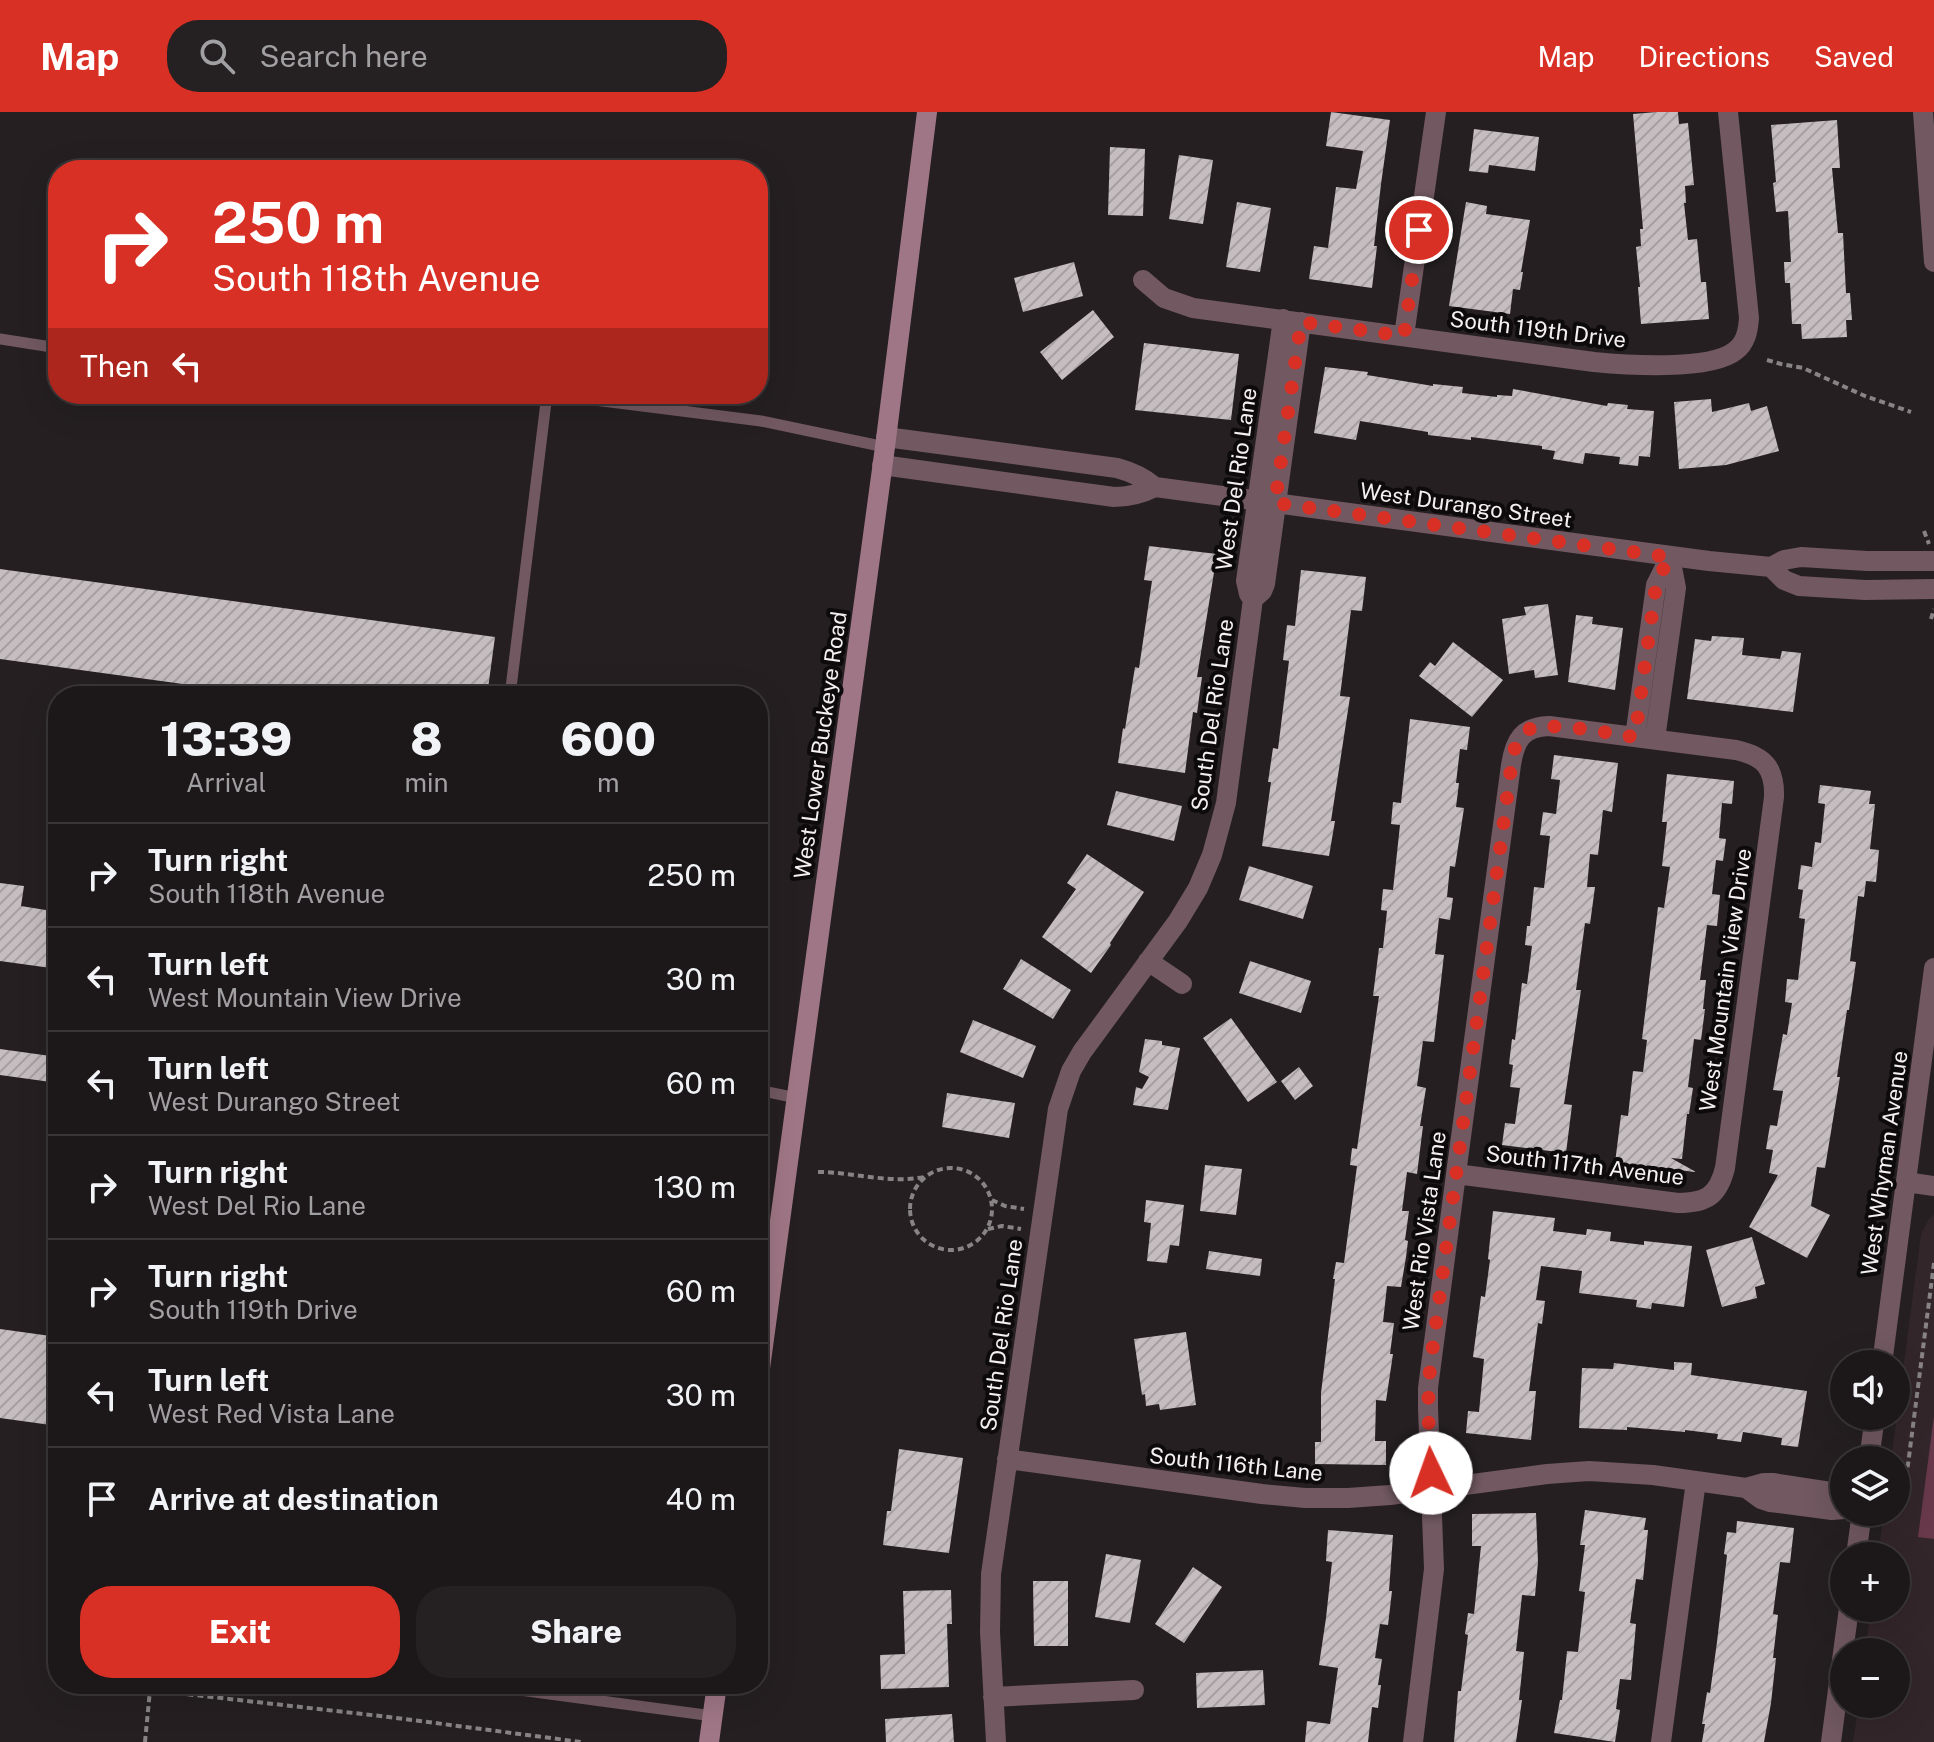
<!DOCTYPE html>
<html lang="en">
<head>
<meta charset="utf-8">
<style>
  :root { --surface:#1c1719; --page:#252022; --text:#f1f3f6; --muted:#a09fa2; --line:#3a3638; --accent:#d93025 }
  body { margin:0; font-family:"Public Sans",sans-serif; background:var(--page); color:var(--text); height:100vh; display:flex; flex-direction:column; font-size:30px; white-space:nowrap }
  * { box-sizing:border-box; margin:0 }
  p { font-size:26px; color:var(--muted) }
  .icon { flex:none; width:44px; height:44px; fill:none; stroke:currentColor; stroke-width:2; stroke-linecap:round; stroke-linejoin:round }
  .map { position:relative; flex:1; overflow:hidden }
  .drawer { position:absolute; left:48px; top:574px; width:720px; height:1008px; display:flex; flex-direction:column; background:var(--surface); border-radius:32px; box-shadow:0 8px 32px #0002,0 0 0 2px var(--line) }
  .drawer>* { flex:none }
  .top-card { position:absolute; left:48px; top:48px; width:720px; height:244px; border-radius:32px; box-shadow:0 8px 32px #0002,0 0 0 2px var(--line); background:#d93025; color:#fff; overflow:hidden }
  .tools { position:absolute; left:1830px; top:1238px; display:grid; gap:16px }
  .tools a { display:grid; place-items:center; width:80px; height:80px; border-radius:50%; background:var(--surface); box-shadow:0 8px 32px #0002,0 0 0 2px var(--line); font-size:40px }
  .pin { position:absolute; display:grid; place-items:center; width:68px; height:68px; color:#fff; margin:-34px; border:4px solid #fff; border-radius:50%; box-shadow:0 2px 8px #0007 }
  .me { position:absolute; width:88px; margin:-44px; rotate:357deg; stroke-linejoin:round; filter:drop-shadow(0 0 6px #0008) }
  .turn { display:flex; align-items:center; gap:28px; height:168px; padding:0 32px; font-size:36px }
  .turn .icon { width:104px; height:104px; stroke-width:2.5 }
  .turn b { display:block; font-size:56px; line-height:68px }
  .then { display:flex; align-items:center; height:76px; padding:0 32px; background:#0003; gap:16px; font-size:30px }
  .eta { display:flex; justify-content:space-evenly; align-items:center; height:136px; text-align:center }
  .eta b { font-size:48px; font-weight:800; line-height:56px }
  .action { display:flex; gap:16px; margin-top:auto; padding:16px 32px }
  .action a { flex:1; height:92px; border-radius:32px; background:var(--accent); color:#fff; font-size:32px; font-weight:800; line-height:92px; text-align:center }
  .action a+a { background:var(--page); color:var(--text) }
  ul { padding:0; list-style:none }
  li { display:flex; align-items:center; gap:24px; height:104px; padding:0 32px; border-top:2px solid var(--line) }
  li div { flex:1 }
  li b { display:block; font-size:30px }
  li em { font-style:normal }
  header { display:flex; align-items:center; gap:48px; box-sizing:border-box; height:112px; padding:0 40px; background:var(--accent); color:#fff }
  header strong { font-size:38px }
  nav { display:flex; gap:44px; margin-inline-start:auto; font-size:28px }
  .search { width:560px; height:72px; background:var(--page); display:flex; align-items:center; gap:20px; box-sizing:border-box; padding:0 28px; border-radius:32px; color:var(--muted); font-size:30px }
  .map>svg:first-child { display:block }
  .built { fill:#33262b }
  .pitch { fill:#67394b }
  .building { fill:url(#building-hatch) }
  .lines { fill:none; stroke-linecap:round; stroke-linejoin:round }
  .path { stroke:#888385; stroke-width:4; stroke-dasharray:6 4; stroke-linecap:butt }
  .service { stroke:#715861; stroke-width:11 }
  .minor { stroke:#715861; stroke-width:20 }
  .tertiary { stroke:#715861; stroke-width:20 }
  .secondary { stroke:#9f7685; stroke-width:20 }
  .route { stroke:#d93025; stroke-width:14; stroke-dasharray:0 25.2 }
  .labels { text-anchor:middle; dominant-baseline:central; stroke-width:8; stroke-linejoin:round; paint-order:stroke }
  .street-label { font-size:22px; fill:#f4f0f1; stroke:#0c0a0b }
</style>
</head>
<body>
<header>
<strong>Map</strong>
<div class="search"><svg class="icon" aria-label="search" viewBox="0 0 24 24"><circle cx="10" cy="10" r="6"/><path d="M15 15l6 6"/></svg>Search here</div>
<nav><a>Map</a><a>Directions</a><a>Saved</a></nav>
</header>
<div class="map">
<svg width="1934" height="1630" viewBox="0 0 1934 1630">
  <defs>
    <pattern id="building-hatch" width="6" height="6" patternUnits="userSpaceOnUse" patternTransform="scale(2)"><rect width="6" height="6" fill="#c5bdc0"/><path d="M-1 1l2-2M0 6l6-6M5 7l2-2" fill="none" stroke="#a6a0a2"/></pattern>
  </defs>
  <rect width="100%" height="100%" fill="#251f21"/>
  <!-- built -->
  <path class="built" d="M1934,1103V1630H1853L1859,1592H1896V1540H1865L1871,1496H1896V1444H1878L1884,1400H1896V1348H1891L1921,1122L1929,1107Z"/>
  <!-- pitch -->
  <path class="pitch" d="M1934,1304V1427L1918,1425Z"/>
  <!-- building -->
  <path class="building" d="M1331,0L1390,8L1381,72L1374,134H1377L1372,176L1309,167L1314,134L1328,136L1336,75L1356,77L1363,39L1326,34Z
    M1657,0H1678L1679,12L1688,11L1694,73L1685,74L1686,91H1684L1688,128L1697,127L1701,170H1706L1709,207L1641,212L1638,175H1640L1636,135L1641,134L1640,117H1643L1633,2Z
    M1837,8L1840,56H1832L1838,121H1843L1846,181H1850L1852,208H1846L1847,225L1802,227L1801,212H1792L1790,171H1785L1784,150H1791L1788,99L1776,100L1773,71L1776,70L1771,13Z
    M1474,17L1539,25L1535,59L1489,53L1488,61L1469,59Z
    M1110,35L1145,37L1143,104L1108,103Z
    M1179,43L1213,48L1203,112L1169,107Z
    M1237,90L1271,96L1260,160L1226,155Z
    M1466,90L1487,94L1486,102L1530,108L1521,160H1523L1520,178L1513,177L1510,202L1449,194Z
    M1074,150L1083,184L1023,200L1014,166Z
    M1093,198L1114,225L1062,268L1040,240Z
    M1144,231L1239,242L1231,308L1135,298Z
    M1325,255L1368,260L1367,263L1433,274V272L1463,275L1462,281L1497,285V283L1512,284L1513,277L1607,294L1608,291L1628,293L1627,297L1654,299L1650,345L1639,344L1638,354L1619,352L1620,345L1585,341L1583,352L1553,347L1555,339L1542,337V334L1471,325V328L1428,323V320L1360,309L1356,328L1314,321Z
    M1711,287L1712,300L1749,291L1751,299L1767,294L1779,339L1726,353L1679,357L1674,290Z
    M1149,434L1217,442L1197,565H1202L1197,601L1193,600L1185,661L1118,651L1123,616L1125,617L1135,555L1139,556L1152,469L1144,468Z
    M0,457L495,525L487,584H271L0,547Z
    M1301,458L1366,465L1362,499L1351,498L1340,584L1350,585L1331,709H1335L1329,744L1262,734L1271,670H1268L1273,636L1278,637L1289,549L1283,548L1287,513L1295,514Z
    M1548,492L1558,563L1535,566L1534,558L1509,562L1502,507L1526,503L1524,495Z
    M1576,503L1593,505L1592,512L1623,516L1615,578L1568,570Z
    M1712,524L1744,526L1742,543L1780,547L1782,539L1801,541L1793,600L1687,587L1695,527L1711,529Z
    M1453,530L1503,568L1472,605L1419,564L1430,550L1435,554Z
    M1410,607L1470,615L1467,638L1460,637L1456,671H1459L1456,695L1464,696L1455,755L1450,754L1447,785L1453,786L1450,808L1439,806L1435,842L1444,843L1434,930L1423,929L1417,974L1426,976L1420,1014H1423L1417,1062L1407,1060L1402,1099H1409L1405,1128L1408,1129L1406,1145L1401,1175L1387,1174L1383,1210L1394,1211L1390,1242H1393L1386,1289L1376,1288L1375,1329H1386V1353L1315,1352V1330H1321V1281L1335,1167H1333L1336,1150L1344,1151L1357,1054L1350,1053L1352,1036L1357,1037L1379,884H1373L1379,836H1383L1387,799L1381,798L1383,777L1393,778L1400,713L1391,712L1393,690L1401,691Z
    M1554,643L1618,651L1612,700L1603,698L1598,743L1590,742L1587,775H1595L1590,812L1585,811L1576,878H1581L1564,992L1572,993L1566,1041L1502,1033L1505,1011L1515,1012L1520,976L1510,975L1513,953L1509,952L1512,927L1515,928L1522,871L1527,872L1532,834L1525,833L1527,814H1530L1534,775L1544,776L1550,724L1540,723L1543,700L1556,702L1560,668L1551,667Z
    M1667,662L1734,669L1732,692L1722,691L1719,726L1726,727L1723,749L1716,748L1712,782L1720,783L1717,814L1707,813L1700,868H1706L1703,897H1705L1701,928L1694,927L1688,975L1693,976L1689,1002H1687L1682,1047L1671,1046L1696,1060L1615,1051L1621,1003L1628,1004L1633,959L1643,960L1647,928L1642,927L1658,795L1664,796L1670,755L1662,754L1667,710H1662Z
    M1820,673L1871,679L1869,692H1875L1870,737L1879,738L1876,770L1866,769L1864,785L1858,784L1850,849L1856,850L1849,898H1847L1837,965H1840L1825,1056L1817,1055L1811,1094L1830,1103L1807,1146L1749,1115L1778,1063L1769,1061L1773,1038L1766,1037L1770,1013L1777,1014L1783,979L1773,978L1783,922L1787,923L1792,891L1785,890L1787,867L1798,868L1805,807L1799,806L1803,778L1798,777L1801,753L1812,755L1815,730L1821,731L1825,692L1818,691Z
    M1116,679L1182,694L1174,729L1107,713Z
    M1087,742L1144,780L1110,831L1111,833L1091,861L1042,825L1076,777L1067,771Z
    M1249,754L1313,774L1303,807L1239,788Z
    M0,771L24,774L21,794L58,800V857L0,849Z
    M1021,847L1071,878L1053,907L1003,877Z
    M1250,849L1311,869L1301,901L1239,881Z
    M1231,906L1277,970L1248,990L1203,926Z
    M973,908L1036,934L1023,966L960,940Z
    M1145,927L1162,929V933L1180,936L1168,998L1133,993L1136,975L1142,977L1149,965L1139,960Z
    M0,937L58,945V971L0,963Z
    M1299,955L1313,974L1295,988L1281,969Z
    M947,981L1015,991L1009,1026L942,1015Z
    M1205,1053L1242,1057L1236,1103L1200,1099Z
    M1146,1088L1184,1093L1179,1134L1170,1133L1167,1151L1147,1149L1151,1111L1144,1110Z
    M1493,1099L1555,1106L1553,1119L1586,1123L1587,1117L1611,1120L1610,1129L1644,1133V1129L1692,1134L1684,1195L1652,1191L1651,1197L1636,1195L1637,1188L1579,1181L1582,1159L1541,1154L1536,1188L1545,1189L1542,1212L1538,1211L1529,1279H1536L1531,1328L1466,1321L1468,1299L1479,1300L1484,1247L1473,1245L1481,1184L1485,1185L1490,1148L1488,1147Z
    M1752,1125L1765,1172L1755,1175L1757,1186L1722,1195L1706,1138Z
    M1209,1139L1262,1147L1260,1164L1206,1157Z
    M0,1217L58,1225V1314L0,1306Z
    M1186,1220L1196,1293L1160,1298L1159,1292L1146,1294L1145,1282L1142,1283L1134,1227Z
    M1674,1250L1692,1251L1691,1263L1807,1279L1798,1335L1781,1333L1782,1326L1743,1320L1741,1330L1717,1327L1718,1322L1685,1318V1320L1627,1315V1318L1579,1316L1582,1256L1613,1257L1614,1251L1674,1258Z
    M899,1337L963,1346L949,1441L883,1433L887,1399H891Z
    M1585,1398L1646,1406L1644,1418H1648L1643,1468L1636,1467L1630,1511L1636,1512L1631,1568L1620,1567L1616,1597L1620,1598L1615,1630L1554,1621L1560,1588H1562L1567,1539L1578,1540L1585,1480L1579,1479L1585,1433H1580Z
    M1536,1401L1538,1450L1535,1484L1522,1483L1516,1539L1524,1540L1519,1588H1522L1516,1630H1454L1458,1579H1461L1468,1523L1465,1522L1468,1501L1474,1502L1481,1434H1472V1402Z
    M1737,1409L1794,1416L1790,1451L1780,1450L1773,1502L1778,1503L1773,1546H1776L1771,1591L1764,1630H1702L1705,1612H1702L1707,1580L1710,1581L1717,1530L1727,1443L1724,1442L1727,1420L1736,1421Z
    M1328,1418L1393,1423L1389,1479H1392L1388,1513L1380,1512L1375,1546L1382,1547L1378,1573H1381L1378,1596L1372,1595L1368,1630H1305L1307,1609L1330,1612L1338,1556L1319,1553L1326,1506L1332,1450L1326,1449Z
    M1106,1442L1141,1448L1130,1511L1095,1505Z
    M1193,1455L1222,1475L1184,1531L1155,1512Z
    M1033,1469H1068V1534H1034Z
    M951,1478L952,1512H947L949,1575L881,1577L880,1543L905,1542L903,1479Z
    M1263,1558L1265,1593L1197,1596L1196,1561Z
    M952,1602L954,1630H886L885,1607Z"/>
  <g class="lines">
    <!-- path -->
    <path class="path" d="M1767,248L1781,252L1803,256L1865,284L1911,300
      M1924,419L1929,432
      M1931,507L1934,497
      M910 1097a41 41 0 1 1 82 0a41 41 0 1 1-82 0Z
      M818,1060C854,1060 888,1072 924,1065
      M992,1088L1005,1094L1024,1097
      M988,1117L1002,1114L1021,1117
      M1896,1399H1902L1934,1151
      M145,1630L150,1578L389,1605L581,1630"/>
    <!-- service -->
    <path class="service" d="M0,227L58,236
      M510,584L547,282L761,309L885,335
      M758,978L797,986
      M475,1572L713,1604"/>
    <!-- minor -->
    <path class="minor" d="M1143,168L1164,186L1193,196L1594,250C1625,253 1710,259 1735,239C1746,231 1748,219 1749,206L1728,0
      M1404,224L1436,0
      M1253,487L1262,479L1265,472L1301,210
      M1253,487L1249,482L1246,469L1283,207
      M1635,625L1656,473L1670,445
      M1655,627L1676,476L1670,445
      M1148,849L1182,872
      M1007,1347L1262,1382L1305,1386H1348L1390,1383L1547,1362L1589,1359L1653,1363L1746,1376L1764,1371H1773L1844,1382
      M1746,1376L1761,1387L1770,1390L1832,1398L1844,1397
      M993,1585L1134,1578
      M996,1630L990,1520L991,1462L1058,997L1071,959L1082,940L1178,809L1198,776L1212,743L1226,691L1253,487
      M1413,1630L1434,1457L1428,1296V1276L1453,1085L1456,1062L1511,653C1515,628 1522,615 1549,614L1736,638C1764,644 1775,656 1774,685L1725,1056C1718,1084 1706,1091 1678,1091L1456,1062
      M1661,1630L1696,1369"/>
    <!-- tertiary -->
    <path class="tertiary" d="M1923,0L1934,150
      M886,325L1117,356C1132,360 1143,365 1155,375L1709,449L1771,455L1784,448L1801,445L1867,449H1934
      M882,353L1114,385C1130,385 1141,382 1155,375
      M1771,455L1784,468L1799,474L1865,478L1934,477
      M1906,1070L1934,1074
      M1882,1252L1934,856
      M1869,1348L1875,1304
      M1856,1444L1862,1400
      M1831,1630L1849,1496"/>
    <!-- secondary -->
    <path class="secondary" d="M758,1271L885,335L927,0
      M709,1630L717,1572"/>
  </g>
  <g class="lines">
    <!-- route -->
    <path class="route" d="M1419,118L1404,224L1301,210L1275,391L1670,445L1660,463L1656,473L1635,625C1613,622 1542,607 1526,619C1519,624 1516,634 1513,641L1430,1256L1428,1296L1431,1361"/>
  </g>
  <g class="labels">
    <!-- street labels -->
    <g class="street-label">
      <text transform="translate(1538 217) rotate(7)">South 119th Drive</text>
      <text transform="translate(1236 367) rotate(-82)">West Del Rio Lane</text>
      <text transform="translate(1466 393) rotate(8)">West Durango Street</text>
      <text transform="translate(1212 603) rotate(-82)">South Del Rio Lane</text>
      <text transform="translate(820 633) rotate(-82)">West Lower Buckeye Road</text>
      <text transform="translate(1725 868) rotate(-82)">West Mountain View Drive</text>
      <text transform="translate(1884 1051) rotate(-82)">West Whyman Avenue</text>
      <text transform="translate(1585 1053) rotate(7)">South 117th Avenue</text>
      <text transform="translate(1424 1119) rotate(-82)">West Rio Vista Lane</text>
      <text transform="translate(1001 1223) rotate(-82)">South Del Rio Lane</text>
      <text transform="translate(1236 1352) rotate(6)">South 116th Lane</text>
    </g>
  </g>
</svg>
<div class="tools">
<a><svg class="icon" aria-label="sound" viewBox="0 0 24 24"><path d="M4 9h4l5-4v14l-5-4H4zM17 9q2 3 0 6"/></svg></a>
<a><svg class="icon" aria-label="layers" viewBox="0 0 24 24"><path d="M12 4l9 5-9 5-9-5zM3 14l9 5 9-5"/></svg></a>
<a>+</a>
<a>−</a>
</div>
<div class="pin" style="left:1419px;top:118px;background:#d93025"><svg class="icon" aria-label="arrive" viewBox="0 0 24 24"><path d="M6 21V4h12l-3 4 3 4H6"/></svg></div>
<svg class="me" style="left:1431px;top:1361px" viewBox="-20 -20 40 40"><circle r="19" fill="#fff"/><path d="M0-13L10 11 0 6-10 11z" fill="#d93025"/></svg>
<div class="top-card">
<div class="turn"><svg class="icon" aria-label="right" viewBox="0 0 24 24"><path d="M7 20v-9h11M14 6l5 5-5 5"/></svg><div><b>250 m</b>South 118th Avenue</div></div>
<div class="then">Then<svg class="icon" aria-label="left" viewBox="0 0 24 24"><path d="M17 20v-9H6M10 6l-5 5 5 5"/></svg></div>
</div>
<section class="drawer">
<div class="eta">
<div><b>13:39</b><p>Arrival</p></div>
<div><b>8</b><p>min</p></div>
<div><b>600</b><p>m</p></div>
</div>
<ul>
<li><svg class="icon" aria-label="right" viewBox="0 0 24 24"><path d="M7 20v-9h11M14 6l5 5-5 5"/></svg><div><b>Turn right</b><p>South 118th Avenue</p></div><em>250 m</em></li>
<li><svg class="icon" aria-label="left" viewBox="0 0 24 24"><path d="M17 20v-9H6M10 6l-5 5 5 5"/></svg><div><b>Turn left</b><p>West Mountain View Drive</p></div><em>30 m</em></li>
<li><svg class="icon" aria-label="left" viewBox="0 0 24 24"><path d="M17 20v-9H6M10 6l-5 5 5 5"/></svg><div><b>Turn left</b><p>West Durango Street</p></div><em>60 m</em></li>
<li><svg class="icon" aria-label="right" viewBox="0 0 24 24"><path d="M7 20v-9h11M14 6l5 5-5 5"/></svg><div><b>Turn right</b><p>West Del Rio Lane</p></div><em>130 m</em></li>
<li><svg class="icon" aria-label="right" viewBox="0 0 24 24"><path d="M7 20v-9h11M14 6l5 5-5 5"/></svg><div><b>Turn right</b><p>South 119th Drive</p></div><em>60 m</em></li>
<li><svg class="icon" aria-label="left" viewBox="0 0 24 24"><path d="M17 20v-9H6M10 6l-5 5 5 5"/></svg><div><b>Turn left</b><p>West Red Vista Lane</p></div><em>30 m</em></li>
<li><svg class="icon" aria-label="arrive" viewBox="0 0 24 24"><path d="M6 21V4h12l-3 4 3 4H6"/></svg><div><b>Arrive at destination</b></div><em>40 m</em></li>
</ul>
<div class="action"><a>Exit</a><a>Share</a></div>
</section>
</div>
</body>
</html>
